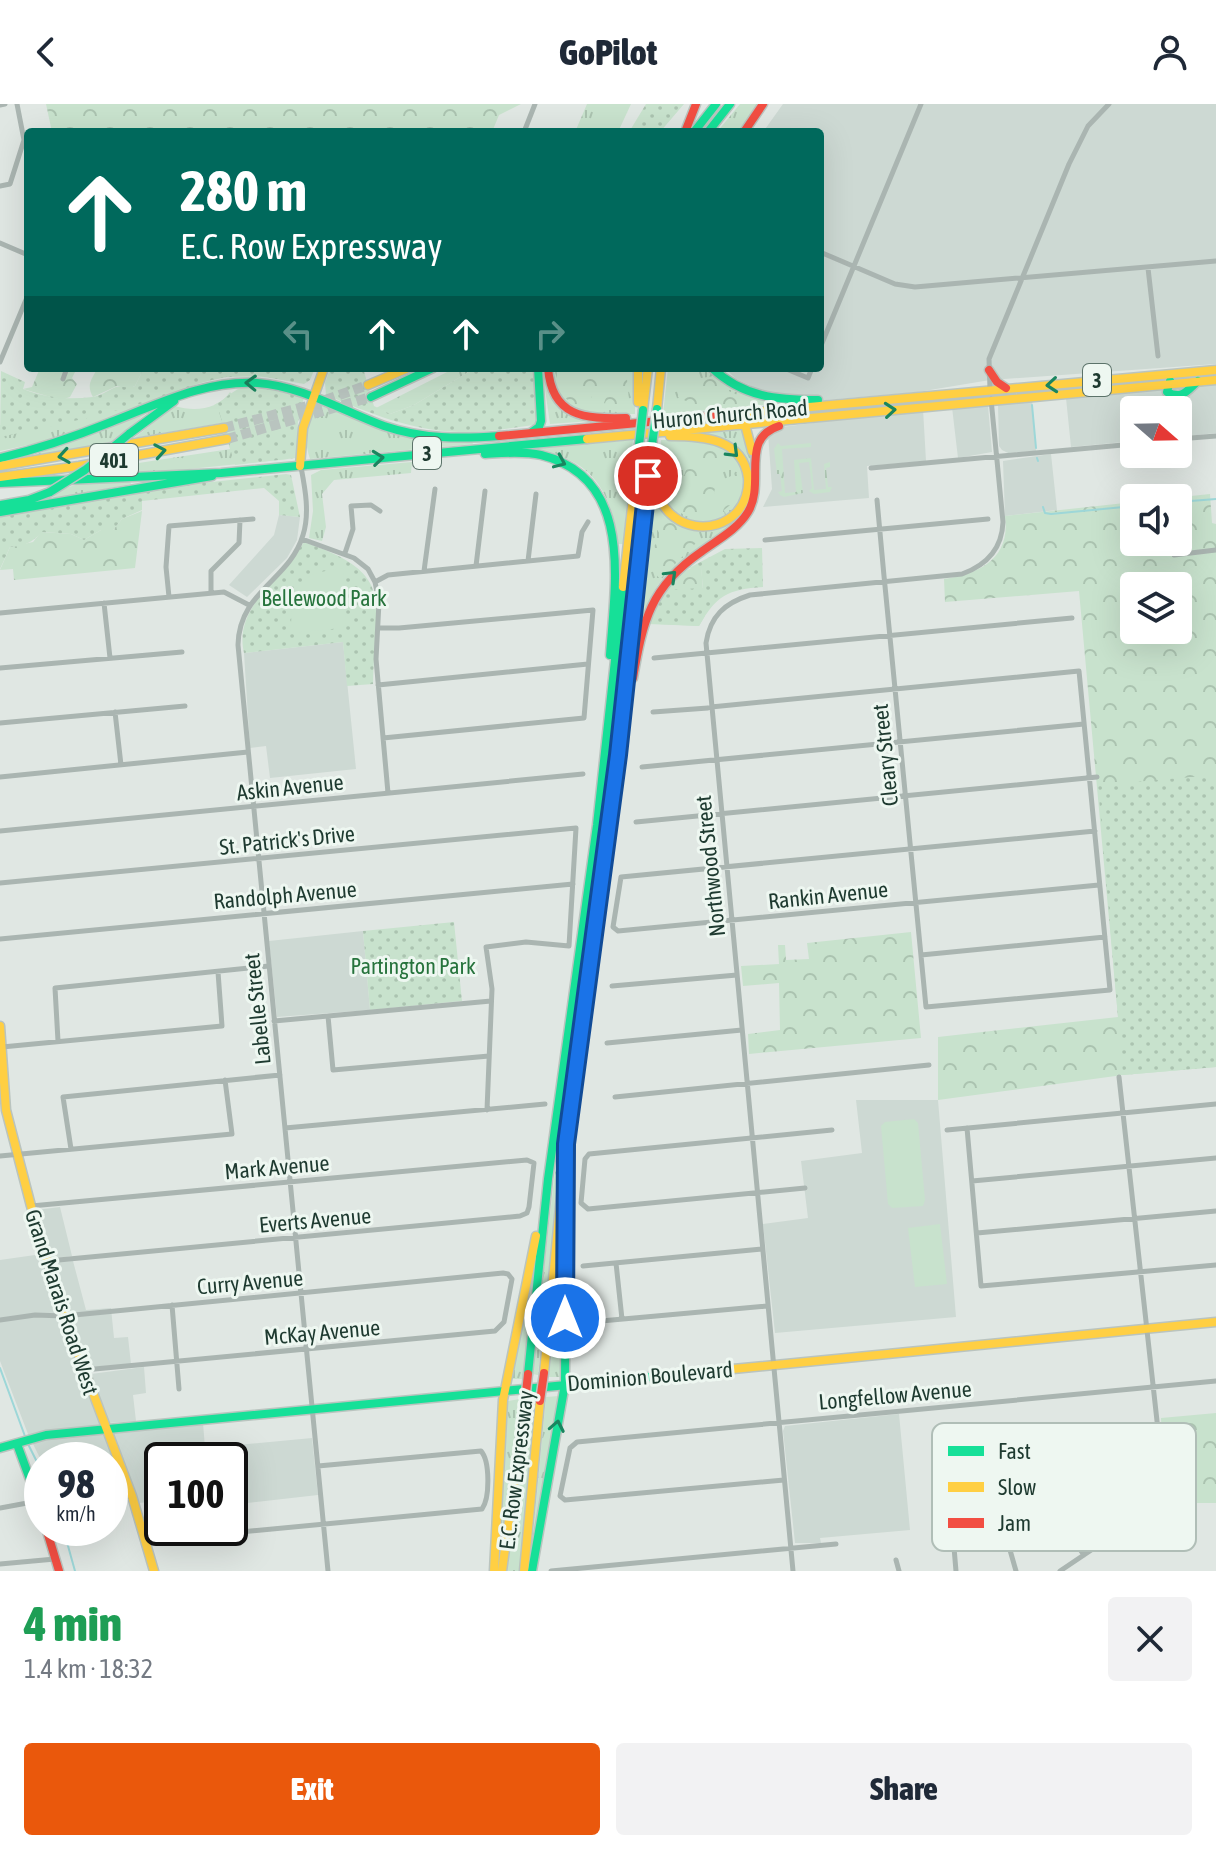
<!DOCTYPE html>
<html lang="en">
<head>
<meta charset="utf-8">
<style>
  :root { --surface:#fff; --page:#f2f2f3; --text:#1f2937; --muted:#747a83; --accent:#ea580c }
  body { margin:0; font-family:"Asap Condensed",sans-serif; background:var(--page); color:var(--text); height:100vh; display:flex; flex-direction:column; font-size:30px; white-space:nowrap }
  * { box-sizing:border-box; margin:0 }
  p { font-size:26px; color:var(--muted) }
  .icon { flex:none; width:44px; height:44px; fill:none; stroke:currentColor; stroke-width:2; stroke-linecap:round; stroke-linejoin:round }
  .map { position:relative; height:1467px; overflow:hidden }
  .drawer { display:flex; flex-direction:column; background:var(--surface); flex:1 }
  .drawer>* { flex:none }
  .guide { position:absolute; left:24px; top:24px; width:800px; height:244px; border-radius:8px; box-shadow:0 8px 32px #0002; background:#00695c; color:#fff; overflow:hidden }
  .needle { width:52px; rotate:110deg }
  .controls { position:absolute; left:1120px; top:292px; display:grid; gap:16px }
  .controls a { display:grid; place-items:center; width:72px; height:72px; border-radius:8px; background:var(--surface); box-shadow:0 8px 32px #0002; font-size:40px }
  .speed { position:absolute; left:24px; top:1338px; display:flex; gap:16px; font-size:40px; font-weight:700; text-align:center }
  .speed>* { display:grid; place-content:center; width:104px; height:104px; border-radius:50%; background:var(--surface); box-shadow:0 8px 32px #0002; line-height:1 }
  .speed small { font-size:20px; font-weight:400 }
  .speed .limit { border:4px solid #111; border-radius:12px; background:#fff; color:#111 }
  .pin { position:absolute; display:grid; place-items:center; width:68px; height:68px; color:#fff; margin:-34px; border:4px solid #fff; border-radius:50%; box-shadow:0 2px 8px #0007 }
  .me { position:absolute; width:88px; margin:-44px; rotate:0deg; stroke-linejoin:round; filter:drop-shadow(0 0 6px #0008) }
  .turn { display:flex; align-items:center; gap:28px; height:168px; padding:0 24px; font-size:36px }
  .turn .icon { width:104px; height:104px; stroke-width:2.5 }
  .turn b { display:block; font-size:56px; line-height:68px }
  .lanes { display:flex; align-items:center; height:76px; padding:0 24px; background:#0003; justify-content:center; gap:40px; direction:ltr }
  .lanes .off { opacity:.35 }
  .round { display:grid; place-items:center; flex:none; width:84px; height:84px; border-radius:8px; background:var(--page) }
  .summary { display:flex; align-items:center; justify-content:space-between; height:136px; padding:0 24px }
  h1 { font-size:48px; font-weight:800; line-height:60px; color:#1e9e55 }
  .action { display:flex; gap:16px; margin-top:auto; padding:16px 24px }
  .action a { flex:1; height:92px; border-radius:8px; background:var(--accent); color:#fff; font-size:32px; font-weight:800; line-height:92px; text-align:center }
  .action a+a { background:var(--page); color:var(--text) }
  header { display:flex; justify-content:space-between; align-items:center; height:104px; padding:0 24px; background:var(--surface); font-size:36px; font-weight:800 }
  .map>svg:first-child { display:block }
  .built { fill:#cdd9d3 }
  .grass { fill:url(#grass-tufts) }
  .forest { fill:url(#forest-crowns); fill-rule:evenodd }
  .park { fill:url(#park-dots) }
  .pitch { fill:#c8e2cd }
  .lines { fill:none; stroke-linecap:round; stroke-linejoin:round }
  .stream { stroke:#9dd7d8; stroke-width:2 }
  .highway-tunnel { stroke:#b9c4bf; stroke-width:10; stroke-dasharray:10 5; stroke-linecap:butt }
  .fast-casing { stroke:#bac4bf; stroke-width:11 }
  .slow-casing { stroke:#bac4bf; stroke-width:11 }
  .jam-casing { stroke:#bac4bf; stroke-width:11 }
  .street { stroke:#aab5b1; stroke-width:5 }
  .fast { stroke:#16e098; stroke-width:8 }
  .slow { stroke:#ffcf43; stroke-width:8 }
  .jam { stroke:#f24e42; stroke-width:8 }
  .fast-bridge-casing { stroke:#bac4c0; stroke-width:11; stroke-linecap:butt }
  .jam-bridge-casing { stroke:#bac4c0; stroke-width:11; stroke-linecap:butt }
  .fast-bridge { stroke:#16e098; stroke-width:8 }
  .jam-bridge { stroke:#f24e42; stroke-width:8 }
  .oneway { stroke:#1a855f }
  .route-casing { stroke:#114b97; stroke-width:20 }
  .route { stroke:#1a73e8; stroke-width:14 }
  .labels { text-anchor:middle; dominant-baseline:central; stroke-width:6; stroke-linejoin:round; paint-order:stroke }
  .shield { fill:#eef7f1; stroke:#5c736a; stroke-width:2 }
  .shield-label { font-size:20px; font-weight:bold; fill:#1e3a30 }
  .street-label { font-size:22px; fill:#1e3a30; stroke:#eef7f1 }
  .park-label { font-size:22px; fill:#26733c; stroke:#eef7f1 }
  .key { fill:#eef7f1; stroke:#b0beb7; stroke-width:2 }
  .key-label { font-size:22px; fill:#1e3a30 }
</style>
</head>
<body>
<header><svg class="icon" aria-label="back" viewBox="0 0 24 24"><path d="M15 5l-7 7 7 7"/></svg>GoPilot<svg class="icon" aria-label="person" viewBox="0 0 24 24"><circle cx="12" cy="8" r="4"/><path d="M4 21q1-7 8-7t8 7"/></svg></header>
<div class="map">
<svg width="1216" height="1467" viewBox="0 0 1216 1467">
  <defs>
    <pattern id="grass-tufts" width="24" height="20" patternUnits="userSpaceOnUse" patternTransform="scale(2)"><rect width="24" height="20" fill="#c8e2cd"/><path d="M3 7l-1-3M5 7V3M7 7l1-3M15 17l-1-3M17 17v-4M19 17l1-3" fill="none" stroke="#abc3b0"/></pattern>
    <pattern id="forest-crowns" width="20" height="18" patternUnits="userSpaceOnUse" patternTransform="scale(2)"><rect width="20" height="18" fill="#c8e2cd"/><path d="M2 6a3 3 0 1 1 6 0M12 15a3 3 0 1 1 6 0" fill="none" stroke="#abc3b0"/></pattern>
    <pattern id="park-dots" width="8" height="8" patternUnits="userSpaceOnUse" patternTransform="scale(2)"><rect width="8" height="8" fill="#c8e2cd"/><path d="M2 2h.1M6 6h.1" fill="none" stroke="#abc3b0" stroke-width="1.8" stroke-linecap="round"/></pattern>
  </defs>
  <rect width="100%" height="100%" fill="#e0e7e3"/>
  <!-- built -->
  <path class="built" d="M783,0H1216V260L990,276L918,288L826,296L799,295L760,286L736,275L725,264H820V28H763Z
    M1216,278V329L1178,333V306H1134V337L1071,343L1066,294Z
    M1032,295L1036,347L1008,349L1002,346L999,342L998,300Z
    M988,302L992,348L958,354L952,303Z
    M923,305L926,357L867,362L869,394L763,403L772,385L768,329L774,324Z
    M1051,350L1057,406L1005,412L1003,357Z
    M279,411L300,413L297,436L287,454L247,493L229,481L274,431Z
    M343,538L356,665L270,674L266,642L250,644L244,549Z
    M363,827L370,906L277,913L269,837Z
    M856,996H938L956,1213L775,1229L763,1120L808,1114L801,1057L862,1049Z
    M60,1103L72,1152L49,1155L36,1106Z
    M42,1150L61,1217L125,1387L123,1390L110,1391V1356L42,1358L28,1330L0,1257V1156Z
    M73,1157L86,1206L111,1204L114,1234L128,1233L131,1260L93,1263L85,1260L51,1166L52,1160L56,1158Z
    M144,1263L146,1289L133,1291L136,1317L107,1319L91,1270Z
    M899,1310L910,1426L820,1434L821,1439H795L783,1327L785,1322Z
    M203,1319L205,1344L312,1334L318,1391L230,1401V1356H162V1397L138,1399L113,1333L114,1329Z"/>
  <!-- grass -->
  <path class="grass" d="M587,0H631L618,28H575Z
    M740,0H759L741,28H717Z
    M455,264H475L414,301L390,310L376,304Z
    M542,264H546L550,289L592,317L550,320Z
    M553,264H635V310C598,310 552,316 553,264Z
    M668,264H710L726,280L786,299L663,310Z
    M239,265L304,280L262,272L226,273L199,279L52,336L0,347V321Z
    M230,288L288,355L150,369L85,371L93,366L230,345L222,319L134,334L175,302C194,308 218,306 230,288Z
    M317,300L394,329L472,338L473,340L310,355C304,338 304,313 317,300Z
    M147,309L111,338L29,353Z
    M744,325C748,344 759,367 755,386C746,431 682,446 658,481C648,495 644,512 640,528L638,527L653,382C659,392 660,404 670,414C727,466 801,346 704,329Z
    M633,336L623,440H618C614,402 600,365 559,352C548,349 534,348 522,346Z
    M661,336C679,336 699,334 717,338C729,342 739,352 742,364C756,424 675,440 662,386C659,369 660,352 661,336Z
    M778,339L781,342L811,339V343L782,345L785,389L796,388L794,356L811,354L814,386L826,385L824,360L830,358V363L826,364L828,383H832L830,388L814,390L809,387L812,384L809,358L799,359L803,389L784,393L780,391L778,388L782,387L780,370H777L774,345Z
    M642,345H648L627,550H621Z
    M412,358L411,369L334,376L322,390L326,423L322,437L309,434L313,407L311,371L321,366Z
    M130,377L131,380L52,395C67,374 107,379 130,377Z
    M559,1065L538,1271L532,1270L555,1067Z
    M562,1144L561,1270L560,1273H549Z
    M537,1150L523,1275H511Z
    M559,1292L532,1443L546,1293Z
    M520,1295L499,1455L508,1297Z
    M530,1297L535,1298L521,1467H507Z"/>
  <!-- forest -->
  <path class="forest" d="M46,0H521L499,11L492,28H52Z
    M40,264H77L72,274L77,280L70,293L61,296L23,285L32,283Z
    M93,264H144L135,282L128,285L117,282L93,293C87,283 90,277 96,267Z
    M557,264H626L629,297L620,306L604,299L607,291L600,289L591,293V301L583,307C565,297 555,286 557,264Z
    M682,264H691L692,271L701,274L715,272L720,283L755,299L702,305L678,293Z
    M694,341L723,346L714,389L718,394L727,374L741,367C745,383 737,397 724,406L725,412C703,422 673,414 666,388C664,381 666,370 665,362L684,372Z
    M1210,390L1212,419L1216,420V963L1123,971L938,996V933L1118,913L1079,487L945,498L944,475C980,470 1011,454 1005,412L1134,398V438H1178V394H1172ZM1134,482H1178V526H1134Z
    M142,407L135,464L14,476L13,465L0,466L10,443L33,438L41,428L71,430L84,436L101,426H113L122,415Z
    M662,412L691,430L698,437L660,475L652,466L649,450L661,432L655,422Z
    M701,460L705,512L699,522L648,520C658,492 671,470 701,460Z
    M911,828L921,934L749,950L748,930L780,926L779,879L743,882L741,862L779,860L778,841H785L786,856L809,855L807,839Z
    M1216,1309V1399H1157L1162,1342L1161,1314Z"/>
  <!-- park -->
  <path class="park" d="M646,0H684L660,28H629Z
    M144,264H315L310,276L304,280C278,275 252,269 225,273C196,278 171,291 143,299C96,313 48,323 0,333L1,267L25,278L23,285C46,294 69,296 92,293C101,292 108,286 116,283C123,282 127,285 135,282Z
    M330,264H363L374,302L390,310L414,301L475,264H535L538,314L534,321C509,324 484,329 459,328C412,327 369,309 326,291L325,279Z
    M254,282L304,293L298,318L296,354L235,361L219,307L214,301C232,292 232,283 254,282Z
    M286,370L291,371L300,413L279,411V397L264,384L142,397V406L122,415L113,426H101L84,436L71,430L42,428C32,439 24,442 10,443L0,465V412L183,381Z
    M304,438C397,470 375,495 373,580L347,582L343,538L244,549C233,502 283,474 304,438Z
    M762,444L763,483C728,485 716,492 699,522L658,520L651,511L657,495L664,486L703,484L701,464H689L725,445Z
    M1216,671V963L1123,971L1098,681Z
    M454,818L462,897L370,906L363,827Z"/>
  <!-- pitch -->
  <path class="pitch" d="M343,464L346,521L342,524L291,529C292,483 294,470 343,464Z
    M914,1015L918,1019L925,1096L923,1102L892,1104L888,1100L881,1022L885,1018Z
    M940,1120L947,1180L915,1183L908,1124Z"/>
  <g class="lines">
    <!-- stream -->
    <path class="stream" d="M1032,301L1036,344
      M1037,354L1038,357
      M1178,398L1216,395
      M1043,403L1045,409L1051,410L1134,402
      M0,1264L26,1335
      M28,1340L42,1368
      M63,1424L75,1467"/>
    <!-- highway-tunnel -->
    <path class="highway-tunnel" d="M224,324L311,301L368,281
      M227,335L371,293"/>
    <defs>
      <path id="fast" d="M694,28L716,0
        M708,28L730,0
        M712,264C743,293 777,296 818,296
        M1170,277L1167,288C1182,296 1187,287 1198,277
        M371,293L433,264
        M532,328L539,323L541,317L538,264
        M129,330L174,297
        M485,350C503,349 523,347 541,351C634,374 615,478 610,551
        M0,354C38,345 74,333 111,318C158,300 205,276 257,279C302,282 343,307 384,322C422,335 460,335 499,332
        M0,379L221,369L587,335
        M0,401L29,396L50,388
        M0,408L212,372
        M622,611L652,341
        M528,1270L548,1075L597,721L623,483
        M17,1340L42,1408
        M0,1344L46,1331L733,1265
        M532,1467L565,1280L566,1104"/>
      <path id="slow" d="M638,264V298
        M368,281L408,264
        M657,305L661,264
        M643,306L648,264
        M744,309L1216,266
        M743,313L752,347
        M587,335L1216,276
        M656,352C656,366 654,382 660,395C673,425 714,432 737,408C745,399 749,386 748,374C743,334 702,332 670,332
        M0,362L224,324
        M300,362L303,324L324,264
        M0,373L79,362L227,335
        M623,483L639,341
        M0,922L6,1006L31,1102L64,1212L132,1392L154,1467
        M733,1265L1216,1218
        M544,1269L566,1040L622,611
        M494,1467L503,1296L536,1132
        M502,1467L525,1298
        M524,1467L540,1297"/>
      <path id="jam" d="M685,28L696,0
        M744,28L763,0
        M548,264C552,313 584,315 626,314
        M989,266L997,278L1006,284
        M499,332L744,309
        M633,574C643,517 650,483 701,448C717,436 737,426 748,408C766,378 739,335 779,322
        M46,1424L59,1467"/>
    </defs>
    <!-- fast casing -->
    <use href="#fast" class="fast-casing"/>
    <!-- slow casing -->
    <use href="#slow" class="slow-casing"/>
    <!-- jam casing -->
    <use href="#jam" class="jam-casing"/>
    <!-- street -->
    <path class="street" d="M0,1L5,0
      M524,28L535,0
      M0,82L10,80L24,36L17,0
      M0,139L28,151
      M820,148L895,180L915,183L1216,157
      M1148,164L1158,252
      M820,244L921,0
      M0,258L28,191
      M784,264L808,274L812,264
      M63,275L67,264
      M990,285L989,255L1069,60L1088,22L1109,0
      M1178,335L1216,332
      M301,363C305,384 310,409 303,431C290,476 239,487 238,541L328,1467
      M871,364L1134,340
      M302,435L354,454L368,465L375,478L379,498L376,555L388,689
      M765,436L988,415
      M345,449L353,425L351,402L371,401L380,407
      M1174,451L1216,446
      M528,457L536,390
      M476,462L485,387
      M424,467L435,385
      M375,478L388,471L578,452L582,428L588,418
      M211,488V467L239,439L240,416
      M169,493L166,463L169,422L253,415
      M104,499L110,554
      M0,509L224,488L249,501
      M378,524H399L593,506L584,614L383,634
      M654,554L1072,514
      M0,564L182,548
      M378,581L588,560
      M115,608L121,661
      M653,608L708,604L711,603L1079,567L1110,886L926,903L885,482L884,472L877,396
      M0,619L185,602
      M642,663L1084,620
      M0,673L248,648
      M636,718L1097,673
      M0,727L583,670
      M1095,727L621,773L613,823L618,827L1099,781
      M0,779L576,724L569,842L526,838L486,843L492,885L487,1006
      M0,835L573,780
      M921,851L1105,833
      M612,882L737,871
      M328,912L333,966L489,952
      M274,917L491,897
      M58,937L55,884L269,862
      M607,939L742,926
      M2,943L222,922L218,868
      M615,993L929,961
      M285,1024L545,1000
      M967,1024L981,1182L1216,1161
      M947,1026L1216,1000
      M71,1045L63,993L280,971
      M0,1052L232,1030L225,976
      M972,1077L1216,1054
      M805,1084L588,1105L581,1099L585,1055L589,1050L832,1026
      M31,1102L527,1056L534,1059L529,1103L527,1109L520,1112L48,1157
      M977,1129L1216,1107
      M616,1159L622,1215
      M583,1162L762,1145
      M172,1201L179,1285
      M0,1216L35,1211L64,1212L503,1169L508,1170L512,1175L504,1218L495,1227L84,1266
      M601,1217L767,1202
      M937,1363L951,1408L956,1467
      M784,1376L565,1396L560,1392L570,1344L577,1338L1216,1277
      M1004,1392L1008,1439L1016,1467
      M110,1394L132,1392
      M0,1404L38,1397
      M147,1437L482,1405C490,1394 490,1357 481,1347L318,1362
      M1084,1451C1058,1417 1059,1391 1055,1351L1156,1341L1159,1335L1119,973
      M896,1456L899,1467
      M0,1460L55,1455
      M551,1467L836,1440
      M793,1467L706,539C710,512 725,499 750,491L962,470C987,461 1002,445 1003,418L991,295
      M1060,1467L1118,1428L1124,1409"/>
    <!-- fast -->
    <use href="#fast" class="fast"/>
    <!-- slow -->
    <use href="#slow" class="slow"/>
    <!-- jam -->
    <use href="#jam" class="jam"/>
    <defs>
      <path id="fast-bridge" d="M639,341L643,306
        M652,341L657,305
        M50,388L85,366L129,330"/>
      <path id="jam-bridge" d="M540,1297L544,1269
        M525,1298L528,1270"/>
    </defs>
    <!-- fast-bridge casing -->
    <use href="#fast-bridge" class="fast-bridge-casing"/>
    <!-- jam-bridge casing -->
    <use href="#jam-bridge" class="jam-bridge-casing"/>
    <!-- fast-bridge -->
    <use href="#fast-bridge" class="fast-bridge"/>
    <!-- jam-bridge -->
    <use href="#jam-bridge" class="jam-bridge"/>
  </g>
  <!-- one-way arrows -->
  <defs><path id="oneway-chevron" d="M-2-3.5L2.5 0L-2 3.5" fill="none" stroke-width="1.6" stroke-linecap="round" stroke-linejoin="round" transform="scale(2)"/></defs>
  <g class="oneway">
    <use href="#oneway-chevron" transform="translate(251 279) rotate(-178)"/>
    <use href="#oneway-chevron" transform="translate(1052 281) rotate(175)"/>
    <use href="#oneway-chevron" transform="translate(890 306) rotate(-5)"/>
    <use href="#oneway-chevron" transform="translate(160 347) rotate(-10)"/>
    <use href="#oneway-chevron" transform="translate(733 348) rotate(45)"/>
    <use href="#oneway-chevron" transform="translate(64 352) rotate(171)"/>
    <use href="#oneway-chevron" transform="translate(378 354) rotate(-6)"/>
    <use href="#oneway-chevron" transform="translate(560 358) rotate(24)"/>
    <use href="#oneway-chevron" transform="translate(671 472) rotate(-44)"/>
    <use href="#oneway-chevron" transform="translate(557 1322) rotate(-79)"/>
  </g>
  <g class="lines">
    <defs>
      <path id="route" d="M565,1214L566,1040L618,651L648,372"/>
    </defs>
    <!-- route casing -->
    <use href="#route" class="route-casing"/>
    <!-- route -->
    <use href="#route" class="route"/>
  </g>
  <g class="labels">
    <!-- shield labels -->
    <g class="shield">
      <rect x="1083" y="260" width="28" height="32" rx="6"/>
      <rect x="413" y="333" width="28" height="32" rx="6"/>
      <rect x="90" y="340" width="48" height="32" rx="6"/>
    </g>
    <g class="shield-label">
      <text x="1097" y="276">3</text>
      <text x="427" y="349">3</text>
      <text x="114" y="356">401</text>
    </g>
    <!-- street labels -->
    <g class="street-label">
      <text transform="translate(730 310) rotate(-5)">Huron Church Road</text>
      <text transform="translate(885 651) rotate(-96)">Cleary Street</text>
      <text transform="translate(290 683) rotate(-6)">Askin Avenue</text>
      <text transform="translate(287 736) rotate(-6)">St. Patrick's Drive</text>
      <text transform="translate(710 762) rotate(-96)">Northwood Street</text>
      <text transform="translate(285 791) rotate(-5)">Randolph Avenue</text>
      <text transform="translate(828 791) rotate(-6)">Rankin Avenue</text>
      <text transform="translate(257 905) rotate(-96)">Labelle Street</text>
      <text transform="translate(277 1063) rotate(-5)">Mark Avenue</text>
      <text transform="translate(315 1116) rotate(-5)">Everts Avenue</text>
      <text transform="translate(250 1178) rotate(-5)">Curry Avenue</text>
      <text transform="translate(62 1198) rotate(72)">Grand Marais Road West</text>
      <text transform="translate(322 1228) rotate(-5)">McKay Avenue</text>
      <text transform="translate(650 1272) rotate(-5)">Dominion Boulevard</text>
      <text transform="translate(895 1291) rotate(-5)">Longfellow Avenue</text>
      <text transform="translate(516 1366) rotate(-83)">E.C. Row Expressway</text>
    </g>
    <!-- park labels -->
    <g class="park-label">
      <text x="324" y="494">Bellewood Park</text>
      <text x="413" y="862">Partington Park</text>
    </g>
  </g>
  <!-- legend -->
  <rect x="932" y="1319" width="264" height="128" rx="12" class="key"/>
  <rect x="948" y="1342" width="36" height="10" fill="#16e098"/>
  <rect x="948" y="1378" width="36" height="10" fill="#ffcf43"/>
  <rect x="948" y="1414" width="36" height="10" fill="#f24e42"/>
  <g class="key-label">
    <text x="998" y="1355">Fast</text>
    <text x="998" y="1391">Slow</text>
    <text x="998" y="1427">Jam</text>
  </g>
</svg>
<div class="controls">
<a><svg class="needle" viewBox="-14 -14 28 28"><path d="M0-13l5 13h-10z" fill="#e53935"/><path d="M0 13l5-13h-10z" fill="#747a83"/></svg></a>
<a><svg class="icon" aria-label="sound" viewBox="0 0 24 24"><path d="M4 9h4l5-4v14l-5-4H4zM17 9q2 3 0 6"/></svg></a>
<a><svg class="icon" aria-label="layers" viewBox="0 0 24 24"><path d="M12 4l9 5-9 5-9-5zM3 14l9 5 9-5"/></svg></a>
</div>
<div class="speed"><div>98<small>km/h</small></div><div class="limit">100</div></div>
<div class="pin" style="left:648px;top:372px;background:#d93025"><svg class="icon" aria-label="arrive" viewBox="0 0 24 24"><path d="M6 21V4h12l-3 4 3 4H6"/></svg></div>
<svg class="me" style="left:565px;top:1214px" viewBox="-20 -20 40 40"><circle r="17" fill="#1a73e8" stroke="#fff" stroke-width="3"/><path d="M0-11L8 9 0 5-8 9z" fill="#fff"/></svg>
<div class="guide">
<div class="turn"><svg class="icon" aria-label="ahead" viewBox="0 0 24 24"><path d="M12 20V5M6 11l6-6 6 6"/></svg><div><b>280 m</b>E.C. Row Expressway</div></div>
<div class="lanes"><svg class="icon off" aria-label="left" viewBox="0 0 24 24"><path d="M17 20v-9H6M10 6l-5 5 5 5"/></svg><svg class="icon" aria-label="ahead" viewBox="0 0 24 24"><path d="M12 20V5M6 11l6-6 6 6"/></svg><svg class="icon" aria-label="ahead" viewBox="0 0 24 24"><path d="M12 20V5M6 11l6-6 6 6"/></svg><svg class="icon off" aria-label="right" viewBox="0 0 24 24"><path d="M7 20v-9h11M14 6l5 5-5 5"/></svg></div>
</div>
</div>
<section class="drawer">
<div class="summary"><div><h1>4 min</h1><p>1.4 km · 18:32</p></div><a class="round"><svg class="icon" aria-label="close" viewBox="0 0 24 24"><path d="M6 6l12 12M18 6L6 18"/></svg></a></div>
<div class="action"><a>Exit</a><a>Share</a></div>
</section>
</body>
</html>
